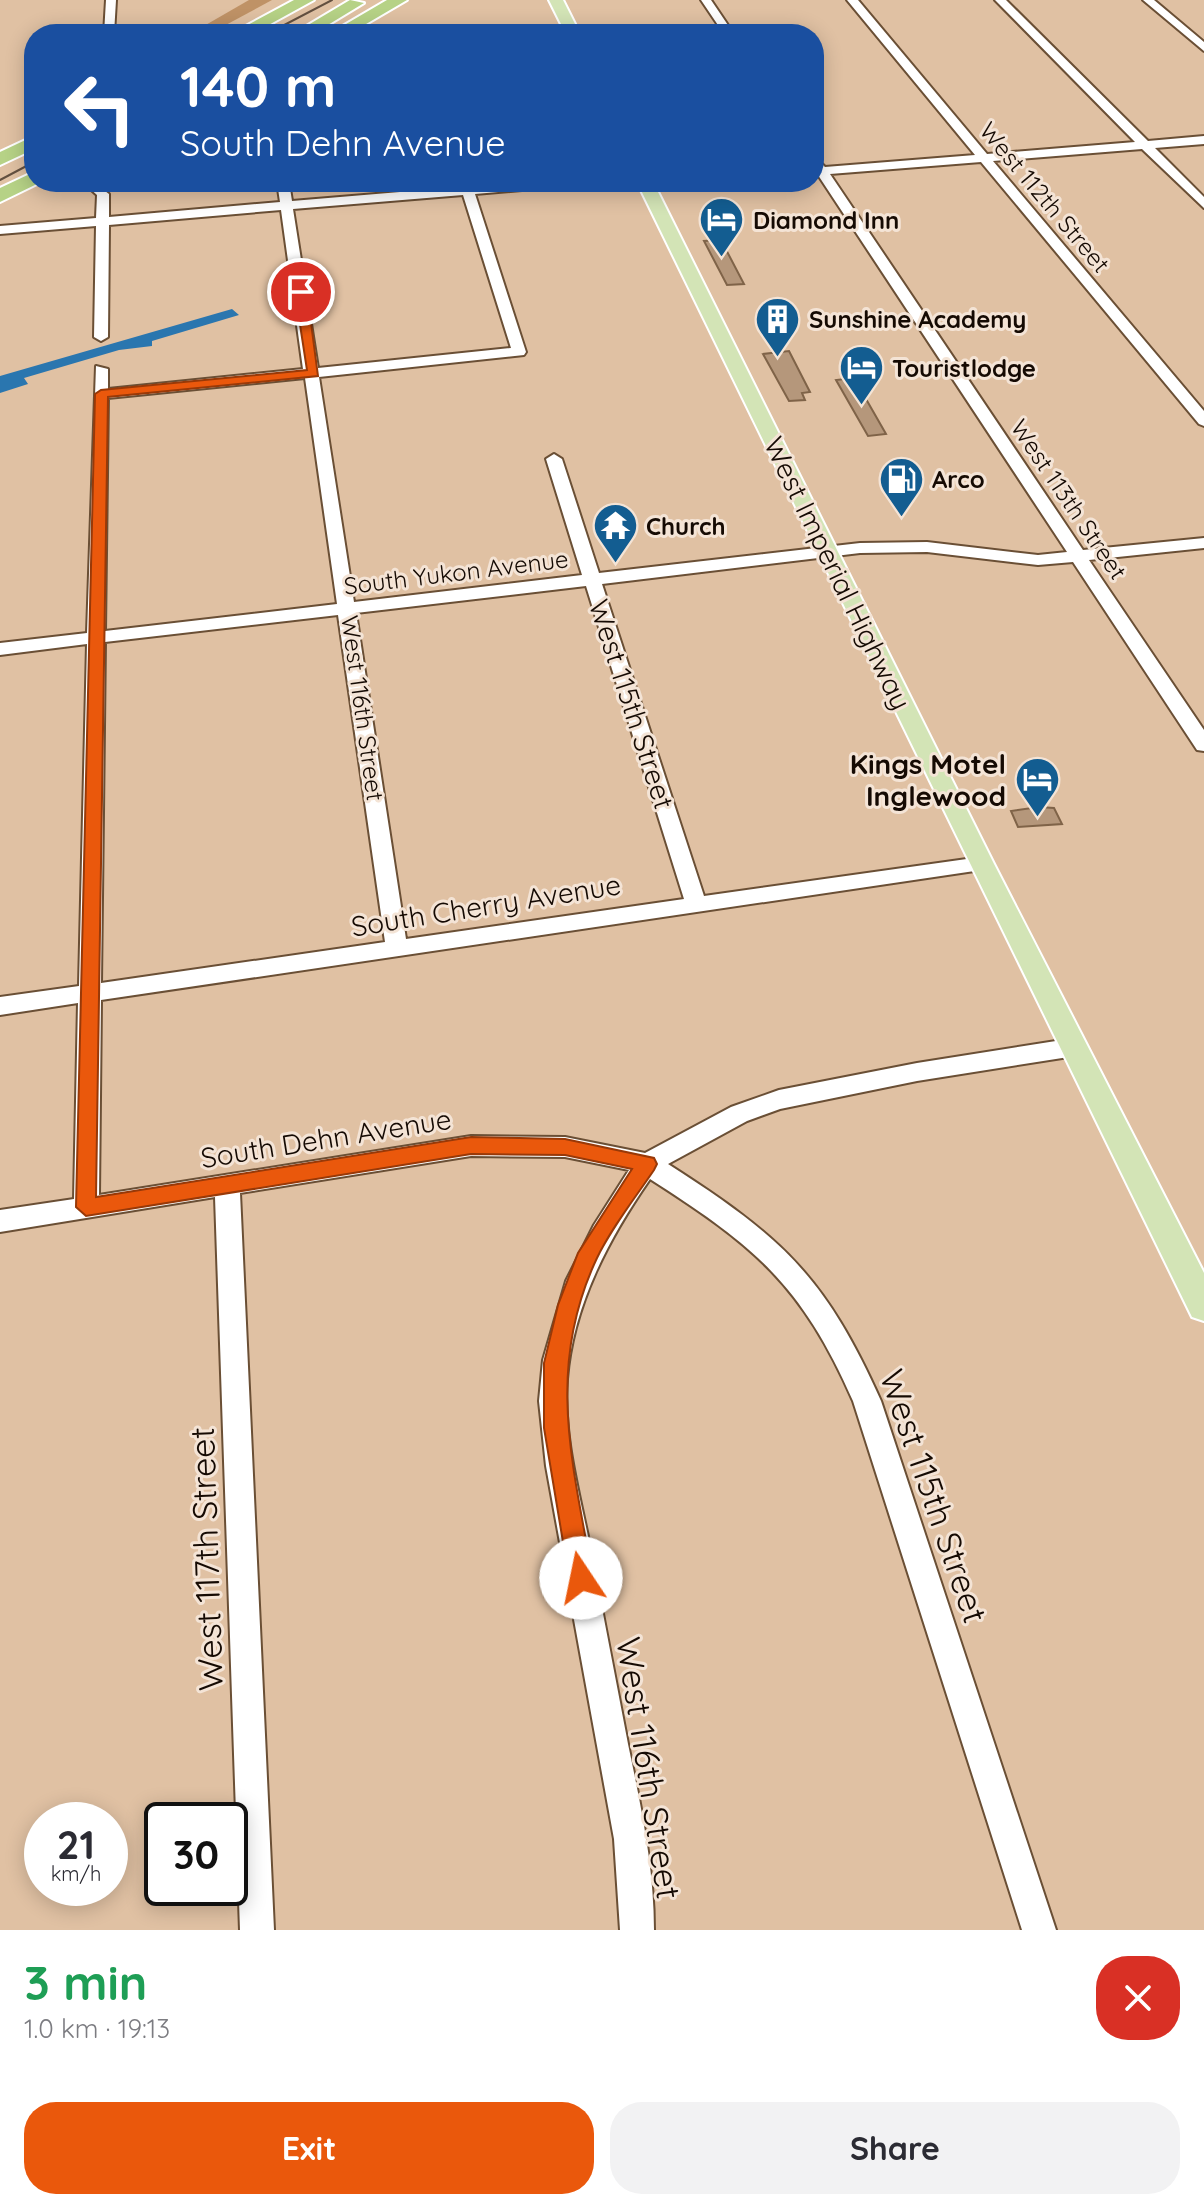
<!DOCTYPE html>
<html lang="en">
<head>
<meta charset="utf-8">
<style>
  :root { --surface:#fff; --page:#f2f2f3; --text:#2b2b33; --muted:#7c7c81; --accent:#ea580c }
  body { margin:0; font-family:Quicksand,sans-serif; background:var(--page); color:var(--text); height:100vh; display:flex; flex-direction:column; font-size:30px; white-space:nowrap }
  * { box-sizing:border-box; margin:0 }
  p { font-size:26px; color:var(--muted) }
  .icon { flex:none; width:44px; height:44px; fill:none; stroke:currentColor; stroke-width:2; stroke-linecap:round; stroke-linejoin:round }
  .map { position:relative; height:1930px; overflow:hidden }
  .drawer { display:flex; flex-direction:column; background:var(--surface); flex:1 }
  .drawer>* { flex:none }
  .hud { position:absolute; left:24px; top:24px; width:800px; height:168px; border-radius:32px; box-shadow:0 4px 20px #0003; background:#1a4fa0; color:#fff; overflow:hidden }
  .speed { position:absolute; left:24px; top:1802px; display:flex; gap:16px; font-size:40px; font-weight:700; text-align:center }
  .speed>* { display:grid; place-content:center; width:104px; height:104px; border-radius:50%; background:var(--surface); box-shadow:0 4px 20px #0003; line-height:1 }
  .speed small { font-size:20px; font-weight:400 }
  .speed .limit { border:4px solid #111; border-radius:12px; background:#fff; color:#111 }
  .pin { position:absolute; display:grid; place-items:center; width:68px; height:68px; color:#fff; margin:-34px; border:4px solid #fff; border-radius:50%; box-shadow:0 2px 8px #0007 }
  .me { position:absolute; width:88px; margin:-44px; rotate:349deg; stroke-linejoin:round; filter:drop-shadow(0 0 6px #0008) }
  .turn { display:flex; align-items:center; gap:28px; height:168px; padding:0 24px; font-size:36px }
  .turn .icon { width:104px; height:104px; stroke-width:2.5 }
  .turn b { display:block; font-size:56px; line-height:68px }
  .round { display:grid; place-items:center; flex:none; width:84px; height:84px; border-radius:32px; background:var(--page) }
  .summary { display:flex; align-items:center; justify-content:space-between; height:136px; padding:0 24px }
  h1 { font-size:48px; font-weight:800; line-height:60px; color:#1e9e55 }
  .action { display:flex; gap:16px; margin-top:auto; padding:16px 24px }
  .action a { flex:1; height:92px; border-radius:32px; background:var(--accent); color:#fff; font-size:32px; font-weight:800; line-height:92px; text-align:center }
  .action a+a { background:var(--page); color:var(--text) }
  .map>svg:first-child { display:block }
  .green { fill:#bf9266 }
  .water { fill:#2a76af }
  .building { fill:#b5977b; stroke:#7f6348; stroke-width:2 }
  .lines { fill:none; stroke-linecap:round; stroke-linejoin:round }
  .minor-casing { stroke:#6a4f35; stroke-width:4 }
  .major-casing { stroke:#fff; stroke-width:4 }
  .highway-casing { stroke:#fff; stroke-width:4 }
  .minor { fill:#fff; fill-rule:evenodd }
  .major { fill:#d3e4b6; fill-rule:evenodd }
  .highway { fill:#b6d286; fill-rule:evenodd }
  .tram { stroke:#635040; stroke-width:2 }
  .route { fill:#ea580c; stroke:#983908; stroke-width:2 }
  .labels { text-anchor:middle; dominant-baseline:central; stroke-width:6; stroke-linejoin:round; paint-order:stroke }
  .far-street-label { font-size:24px; fill:#150a03; stroke:#f4e4d6 }
  .far-poi-label { font-size:24px; font-weight:bold; fill:#150a03; stroke:#f4e4d6; text-anchor:start }
  .street-label { font-size:28px; fill:#150a03; stroke:#f4e4d6 }
  .poi-label { font-size:28px; font-weight:bold; fill:#150a03; stroke:#f4e4d6; text-anchor:end }
  .near-street-label { font-size:34px; fill:#150a03; stroke:#f4e4d6 }
</style>
</head>
<body>
<div class="map">
<svg width="1204" height="1930" viewBox="0 0 1204 1930">
  <rect width="100%" height="100%" fill="#e0c1a3"/>
  <!-- green -->
  <path class="green" d="M249,0H272L209,34H190Z"/>
  <!-- water -->
  <path class="water" d="M232,309L239,315L152,341V346L119,350L24,378L28,384L0,393V376Z"/>
  <!-- building -->
  <path class="building" d="M721,240L744,284L727,285L704,241Z
    M789,351L810,392L802,393L805,400L789,401L763,354Z
    M854,378L886,434L868,436L836,380Z
    M1039,807L1054,808L1062,824L1018,827L1011,811Z"/>
  <g class="lines">
    <defs>
      <path id="minor" d="M106,0H116L114,34H104Z
        M701,0H711L734,34H724Z
        M847,0H858L987,154L1135,142L995,0H1006L1148,141L1204,136V144L1155,148L1204,197V208L1142,149L993,161L1204,411V426L1199,424L981,162L830,174L1083,550L1204,538V548L1089,560L1204,730V751L1197,750L1073,562L1038,565L927,552L860,553L602,584L704,896L981,857L991,864L988,869L101,1000L99,1195L471,1136L565,1137L645,1153L731,1107L779,1090L917,1063L1075,1038L1083,1041L1086,1047L1083,1053L1075,1056L917,1081L780,1109L747,1121L668,1164C782,1237 825,1276 881,1401L1056,1930H1022L853,1401C802,1285 755,1246 650,1179C609,1238 573,1305 567,1379C563,1433 578,1488 589,1541C602,1608 615,1676 628,1744C641,1806 654,1867 654,1930H620L614,1839L546,1466L539,1401L543,1360L566,1281L594,1225L629,1170L565,1157L471,1156L240,1193L274,1930H240L215,1197L0,1232V1210L74,1199L78,1003L0,1015V997L79,986L87,644L0,655V643L87,633L96,366L108,369V389L303,369L281,210L109,225L108,337L101,341L94,337L96,226L0,234V226L96,218L97,195L87,186L93,182L109,194V217L280,202L277,182H289L292,201L460,187L459,182H471L473,186L573,182L567,186L475,194L526,352L524,355L319,377L354,602L582,575L546,459L554,454L562,459L599,573L860,543L927,542L1038,555L1067,552L818,175L814,176V156L825,167L975,155ZM463,195L511,348L318,368L293,209ZM305,378L337,604L105,631L108,398ZM586,586L684,899L406,939L356,613ZM338,615L385,942L101,983L105,642Z
        M1143,0H1154L1204,42V51Z
        M408,26L419,34H407L403,29Z
        M642,182H701L695,186H648Z"/>
      <path id="major" d="M549,0H563L580,34H566Z
        M637,182H653L994,864L1204,1273V1321L1192,1317Z"/>
      <path id="highway" d="M294,0H314L252,34H231Z
        M350,0L364,3L313,34H293Z
        M387,0H407L349,34H329Z
        M34,136V149L0,165V152Z
        M34,172V182H41L0,202V188Z"/>
    </defs>
    <!-- minor casing -->
    <use href="#minor" class="minor-casing"/>
    <!-- major casing -->
    <use href="#major" class="major-casing"/>
    <!-- highway casing -->
    <use href="#highway" class="highway-casing"/>
    <!-- minor -->
    <use href="#minor" class="minor"/>
    <!-- major -->
    <use href="#major" class="major"/>
    <!-- highway -->
    <use href="#highway" class="highway"/>
    <!-- tram -->
    <path class="tram" d="M267,34L332,0
      M0,180L34,162"/>
  </g>
  <!-- route -->
  <path class="route" d="M301,288L307,292L318,376L108,397L96,1197L471,1137L565,1139L654,1158L657,1164L654,1170C635,1198 612,1227 597,1258C545,1368 573,1465 593,1578L590,1587L581,1590L572,1587L569,1578L544,1428V1363L558,1305L578,1253L632,1169L565,1155L471,1154L86,1216L76,1207L95,394L101,390L307,370L295,292Z"/>
  <!-- icons -->
  <defs>
    <symbol id="hotel-pin" viewBox="-11 -11 22 30"><path d="M0 17L-7.5 6A9.5 9.5 0 1 1 7.5 6Z" fill="#135d91" stroke="#f4e4d6"/><path d="M-6-4.5h1.5V1H6V5H4.5V3h-9V5H-6ZM-4 0a1.8 1.8 0 1 1 3.6 0ZM.5 0V-2.5h3Q6-2.5 6 0Z" fill="#fff"/></symbol>
    <symbol id="building-pin" viewBox="-11 -11 22 30"><path d="M0 17L-7.5 6A9.5 9.5 0 1 1 7.5 6Z" fill="#135d91" stroke="#f4e4d6"/><path d="M-4-6H4V6H1V3H-1V6H-4ZM-2.5-4.3h1.7v1.8h-1.7ZM.8-4.3h1.7v1.8H.8ZM-2.5-1h1.7V.8h-1.7ZM.8-1h1.7V.8H.8Z" fill="#fff"/></symbol>
    <symbol id="fuel-pin" viewBox="-11 -11 22 30"><path d="M0 17L-7.5 6A9.5 9.5 0 1 1 7.5 6Z" fill="#135d91" stroke="#f4e4d6"/><path d="M-5.5-6h7V0h2V4h1.3V-2.5L3-4.5l.8-.8L6-3V5H2.5V1h-1V6h-7ZM-4.2-4.7v3.2H.2V-4.7Z" fill="#fff"/></symbol>
    <symbol id="temple-pin" viewBox="-11 -11 22 30"><path d="M0 17L-7.5 6A9.5 9.5 0 1 1 7.5 6Z" fill="#135d91" stroke="#f4e4d6"/><path d="M0-6L5-2H3V0L6.5 2.5H4V6H1.5V3h-3V6H-4V2.5H-6.5L-3 0V-2H-5Z" fill="#fff"/></symbol>
  </defs>
  <g fill-rule="evenodd">
    <use href="#hotel-pin" x="696" y="194" width="51" height="69"/>
    <use href="#building-pin" x="752" y="294" width="51" height="69"/>
    <use href="#hotel-pin" x="836" y="342" width="51" height="69"/>
    <use href="#fuel-pin" x="876" y="454" width="51" height="69"/>
    <use href="#temple-pin" x="590" y="500" width="51" height="69"/>
    <use href="#hotel-pin" x="1012" y="754" width="51" height="69"/>
  </g>
  <g class="labels">
    <!-- far-street labels -->
    <g class="far-street-label">
      <text transform="translate(1045 197) rotate(50)">West 112th Street</text>
      <text transform="translate(1069 499) rotate(56)">West 113th Street</text>
      <text transform="translate(456 572) rotate(-7)">South Yukon Avenue</text>
      <text transform="translate(363 708) rotate(82)">West 116th Street</text>
    </g>
    <!-- far-poi labels -->
    <g class="far-poi-label">
      <text x="753" y="220">Diamond Inn</text>
      <text x="809" y="319">Sunshine Academy</text>
      <text x="892" y="368">Touristlodge</text>
      <text x="932" y="479">Arco</text>
      <text x="646" y="526">Church</text>
    </g>
    <!-- street labels -->
    <g class="street-label">
      <text transform="translate(838 573) rotate(64)">West Imperial Highway</text>
      <text transform="translate(632 704) rotate(72)">West 115th Street</text>
      <text transform="translate(486 905) rotate(-9)">South Cherry Avenue</text>
      <text transform="translate(326 1138) rotate(-9)">South Dehn Avenue</text>
    </g>
    <!-- poi labels -->
    <g class="poi-label">
      <text x="1006" y="763">Kings Motel<tspan x="1006" dy="32">Inglewood</tspan></text>
    </g>
    <!-- near-street labels -->
    <g class="near-street-label">
      <text transform="translate(934 1496) rotate(71)">West 115th Street</text>
      <text transform="translate(206 1559) rotate(-92)">West 117th Street</text>
      <text transform="translate(649 1768) rotate(81)">West 116th Street</text>
    </g>
  </g>
</svg>
<div class="speed"><div>21<small>km/h</small></div><div class="limit">30</div></div>
<div class="pin" style="left:301px;top:292px;background:#d93025"><svg class="icon" aria-label="arrive" viewBox="0 0 24 24"><path d="M6 21V4h12l-3 4 3 4H6"/></svg></div>
<svg class="me" style="left:581px;top:1578px" viewBox="-20 -20 40 40"><circle r="19" fill="#fff"/><path d="M0-13L10 11 0 6-10 11z" fill="#ea580c"/></svg>
<div class="hud">
<div class="turn"><svg class="icon" aria-label="left" viewBox="0 0 24 24"><path d="M17 20v-9H6M10 6l-5 5 5 5"/></svg><div><b>140 m</b>South Dehn Avenue</div></div>
</div>
</div>
<section class="drawer">
<div class="summary"><div><h1>3 min</h1><p>1.0 km · 19:13</p></div><a class="round" style="background:#d93025;color:#fff"><svg class="icon" aria-label="close" viewBox="0 0 24 24"><path d="M6 6l12 12M18 6L6 18"/></svg></a></div>
<div class="action"><a>Exit</a><a>Share</a></div>
</section>
</body>
</html>
